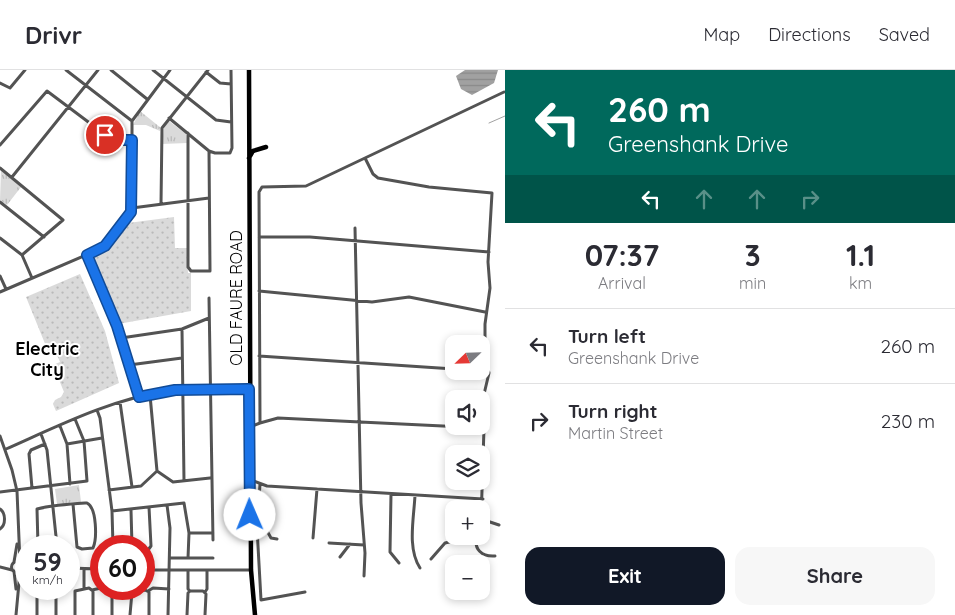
<!DOCTYPE html>
<html lang="en">
<head>
<meta charset="utf-8">
<style>
  :root { --surface:#fff; --page:#f7f7f7; --text:#2b2b33; --muted:#7c7c81; --line:#e1e1e2; --accent:#111827 }
  body { margin:0; font-family:Quicksand,sans-serif; background:var(--page); color:var(--text); height:100vh; display:flex; flex-direction:column; font-size:19px; white-space:nowrap }
  * { box-sizing:border-box; margin:0 }
  p { font-size:16px; color:var(--muted) }
  .icon { flex:none; width:28px; height:28px; fill:none; stroke:currentColor; stroke-width:2; stroke-linecap:round; stroke-linejoin:round }
  .map { position:relative; flex:1; overflow:hidden }
  .details { display:flex; flex-direction:column; background:var(--surface); width:450px }
  .details>* { flex:none }
  .top-card { background:#00695c; color:#fff; overflow:hidden }
  .needle { width:32px; rotate:247deg }
  .controls { position:absolute; left:445px; top:265px; display:grid; gap:10px }
  .controls a { display:grid; place-items:center; width:45px; height:45px; border-radius:10px; background:var(--surface); box-shadow:0 2px 8px #0003; font-size:25px }
  .speed { position:absolute; left:15px; top:465px; display:flex; gap:10px; font-size:25px; font-weight:700; text-align:center }
  .speed>* { display:grid; place-content:center; width:65px; height:65px; border-radius:50%; background:var(--surface); box-shadow:0 2px 8px #0003; line-height:1 }
  .speed small { font-size:12px; font-weight:400 }
  .speed .limit { border:8px solid #d22; background:#fff; color:#111 }
  .pin { position:absolute; display:grid; place-items:center; width:42px; height:42px; color:#fff; margin:-21px; border:2px solid #fff; border-radius:50%; box-shadow:0 1px 5px #0007 }
  .me { position:absolute; width:55px; margin:-28px; rotate:359deg; stroke-linejoin:round; filter:drop-shadow(0 0 4px #0008) }
  .turn { display:flex; align-items:center; gap:18px; height:105px; padding:0 20px; font-size:22px }
  .turn .icon { width:65px; height:65px; stroke-width:2.5 }
  .turn b { display:block; font-size:35px; line-height:42px }
  .lanes { display:flex; align-items:center; height:48px; padding:0 20px; background:#0003; justify-content:center; gap:25px; direction:ltr }
  .lanes .off { opacity:.35 }
  .eta { display:flex; justify-content:space-evenly; align-items:center; height:85px; text-align:center }
  .eta b { font-size:30px; font-weight:800; line-height:35px }
  .cta { display:flex; gap:10px; margin-top:auto; padding:10px 20px }
  .cta a { flex:1; height:58px; border-radius:15px; background:var(--accent); color:#fff; font-size:20px; font-weight:800; line-height:58px; text-align:center }
  .cta a+a { background:var(--page); color:var(--text) }
  ul { padding:0; list-style:none }
  li { display:flex; align-items:center; gap:15px; height:75px; padding:0 20px; border-top:1px solid var(--line) }
  li div { flex:1 }
  li b { display:block; font-size:19px }
  li em { font-style:normal }
  header { display:flex; align-items:center; gap:30px; box-sizing:border-box; height:70px; padding:0 25px; background:var(--surface); border-bottom:1px solid var(--line) }
  header strong { font-size:24px }
  nav { display:flex; gap:28px; margin-inline-start:auto; font-size:18px }
  main { display:flex; flex:1; min-height:0 }
  .map>svg:first-child { display:block }
  .grass { fill:url(#grass-dots) }
  .park { fill:url(#park-tufts) }
  .water { fill:url(#water-rules) }
  .lines { fill:none; stroke-linecap:round; stroke-linejoin:round }
  .stream { stroke:#a1a1a1; stroke-width:1 }
  .minor { stroke:#535353; stroke-width:3 }
  .major { stroke:#000; stroke-width:4.5 }
  .route-casing { stroke:#114b97; stroke-width:12 }
  .route { stroke:#1a73e8; stroke-width:9 }
  .labels { text-anchor:middle; dominant-baseline:central; stroke-width:4; stroke-linejoin:round; paint-order:stroke }
  .street-label { font-size:16px; fill:#000; stroke:#fff }
  .neighbourhood-label { font-size:18px; font-weight:bold; fill:#000; stroke:#fff }
</style>
</head>
<body>
<header>
<strong>Drivr</strong>
<nav><a>Map</a><a>Directions</a><a>Saved</a></nav>
</header>
<main>
<div class="map">
<svg width="505" height="545" viewBox="0 0 505 545">
  <defs>
    <pattern id="grass-dots" width="8" height="8" patternUnits="userSpaceOnUse" patternTransform="scale(1.25)"><rect width="8" height="8" fill="#dadada"/><path d="M2 2h.1M6 6h.1" fill="none" stroke="#b9b9b9" stroke-width="1.8" stroke-linecap="round"/></pattern>
    <pattern id="park-tufts" width="24" height="20" patternUnits="userSpaceOnUse" patternTransform="scale(1.25)"><rect width="24" height="20" fill="#dadada"/><path d="M3 7l-1-3M5 7V3M7 7l1-3M15 17l-1-3M17 17v-4M19 17l1-3" fill="none" stroke="#b9b9b9"/></pattern>
    <pattern id="water-rules" width="6" height="5" patternUnits="userSpaceOnUse" patternTransform="scale(1.25)"><rect width="6" height="5" fill="#a1a1a1"/><path d="M0 2.5h6" fill="none" stroke="#898989"/></pattern>
  </defs>
  <rect width="100%" height="100%" fill="#fff"/>
  <!-- grass -->
  <path class="grass" d="M174,147L175,178H187L188,203H191V241L118,254L91,186L109,178L128,153Z
    M80,204L105,261L119,313L56,341L53,334L55,330L61,327L64,322L53,295L60,292L54,278L48,281L26,227Z"/>
  <!-- park -->
  <path class="park" d="M140,41L161,58L160,61L146,55H133Z
    M169,51L186,64L187,73L162,74L164,58Z
    M1,100L21,117L7,135L0,130Z
    M79,415L81,432L57,434L55,419Z"/>
  <!-- water -->
  <path class="water" d="M465,0H498L494,13L472,25L461,19L456,6Z"/>
  <g class="lines">
    <!-- stream -->
    <path class="stream" d="M489,53L505,46"/>
    <!-- minor -->
    <path class="minor" d="M66,0L132,51
      M111,0L147,29
      M153,0L216,50L231,52
      M206,2L220,13L231,14
      M0,13L10,18L25,0
      M169,48L209,81L215,83H230L232,78L231,0
      M188,63V197L191,201H210L209,81
      M0,75L47,21L111,69L132,70
      M365,88L373,104L378,108L429,117L492,123L488,192L490,218L485,254V288L489,303L481,337L484,358L481,452
      M0,98L63,150L22,185
      M12,107L98,0
      M0,132L44,167
      M161,134L162,58L208,0
      M132,138L209,128
      M355,158L361,433L365,483L364,506
      M259,167H310L489,182
      M0,168L22,185L32,208
      M87,185L117,256L139,327
      M0,206L6,219
      M259,221L372,232L409,227L485,242
      M0,222L100,179L123,153L132,138V51L170,0
      M209,228L213,470
      M182,259L184,411
      M121,268L182,259L209,248
      M259,286L454,299
      M129,295L182,288
      M481,297L485,291
      M150,325L157,401
      M120,332L132,417
      M97,340L100,348L112,441L113,476
      M60,356L67,374
      M250,357L260,353
      M484,358L278,348L260,353L259,122L262,117L306,116L504,22
      M41,364L47,380L57,476
      M0,366L12,400L17,421L20,493
      M6,379C58,356 111,329 168,321C194,317 222,319 249,319
      M251,410L267,416L483,429
      M70,414L67,374L102,368
      M260,414L257,458L261,530L305,522
      M32,418L29,384L31,380L45,374
      M109,420L141,416L157,401L173,412L210,408
      M0,422L87,411L84,371L75,349
      M391,424L390,482L399,493
      M415,425C414,448 407,478 420,498
      M167,435L170,458L168,545
      M0,439C6,443 6,455 0,459
      M131,440L132,476
      M112,441L184,433L189,463L188,488
      M482,445L487,451L499,455
      M257,458L266,459L271,468L277,469
      M189,463H213
      M477,466C473,479 482,487 495,486
      M313,468L317,419
      M329,473L364,475
      M38,476L37,439C53,435 71,434 87,433C97,438 97,469 93,478L82,479L77,477L73,434
      M144,480H148L151,476L149,437
      M340,487L350,474
      M170,488H213
      M431,489L445,473L476,466
      M11.5 497a5.5 5.5 0 1 1 11 0a5.5 5.5 0 1 1-11 0Z
      M14,492L17,474
      M0,497L12,500
      M69,498L101,499
      M84,499V519
      M144,500H251
      M14,501L16,519
      M188,501V519L190,521
      M92,520L101,518
      M148,521L153,518L169,519
      M205,522L207,519V501
      M16,545L20,502
      M37,545V519
      M56,545V519
      M75,545V521L89,518L93,521V545
      M112,545V519
      M130,545L132,522L145,520L149,522V545
      M187,545L188,523L190,521H203L206,524L205,545"/>
    <!-- major -->
    <path class="major" d="M249,0L251,500L255,545
      M249,88L253,81L266,77"/>
  </g>
  <g class="lines">
    <defs>
      <path id="route" d="M105,65L114,70H132L131,142L105,176L87,185L117,256L139,327L175,320L249,319L250,445"/>
    </defs>
    <!-- route casing -->
    <use href="#route" class="route-casing"/>
    <!-- route -->
    <use href="#route" class="route"/>
  </g>
  <g class="labels">
    <!-- street labels -->
    <g class="street-label">
      <text transform="translate(236 228) rotate(-90)">OLD FAURE ROAD</text>
    </g>
    <!-- neighbourhood labels -->
    <g class="neighbourhood-label">
      <text x="47" y="278">Electric<tspan x="47" dy="21">City</tspan></text>
    </g>
  </g>
</svg>
<div class="controls">
<a><svg class="needle" viewBox="-14 -14 28 28"><path d="M0-13l5 13h-10z" fill="#e53935"/><path d="M0 13l5-13h-10z" fill="#7c7c81"/></svg></a>
<a><svg class="icon" aria-label="sound" viewBox="0 0 24 24"><path d="M4 9h4l5-4v14l-5-4H4zM17 9q2 3 0 6"/></svg></a>
<a><svg class="icon" aria-label="layers" viewBox="0 0 24 24"><path d="M12 4l9 5-9 5-9-5zM3 14l9 5 9-5"/></svg></a>
<a>+</a>
<a>−</a>
</div>
<div class="speed"><div>59<small>km/h</small></div><div class="limit">60</div></div>
<div class="pin" style="left:105px;top:65px;background:#d93025"><svg class="icon" aria-label="arrive" viewBox="0 0 24 24"><path d="M6 21V4h12l-3 4 3 4H6"/></svg></div>
<svg class="me" style="left:250px;top:445px" viewBox="-20 -20 40 40"><circle r="19" fill="#fff"/><path d="M0-13L10 11 0 6-10 11z" fill="#1a73e8"/></svg>
</div>
<section class="details">
<div class="top-card">
<div class="turn"><svg class="icon" aria-label="left" viewBox="0 0 24 24"><path d="M17 20v-9H6M10 6l-5 5 5 5"/></svg><div><b>260 m</b>Greenshank Drive</div></div>
<div class="lanes"><svg class="icon" aria-label="left" viewBox="0 0 24 24"><path d="M17 20v-9H6M10 6l-5 5 5 5"/></svg><svg class="icon off" aria-label="ahead" viewBox="0 0 24 24"><path d="M12 20V5M6 11l6-6 6 6"/></svg><svg class="icon off" aria-label="ahead" viewBox="0 0 24 24"><path d="M12 20V5M6 11l6-6 6 6"/></svg><svg class="icon off" aria-label="right" viewBox="0 0 24 24"><path d="M7 20v-9h11M14 6l5 5-5 5"/></svg></div>
</div>
<div class="eta">
<div><b>07:37</b><p>Arrival</p></div>
<div><b>3</b><p>min</p></div>
<div><b>1.1</b><p>km</p></div>
</div>
<ul>
<li><svg class="icon" aria-label="left" viewBox="0 0 24 24"><path d="M17 20v-9H6M10 6l-5 5 5 5"/></svg><div><b>Turn left</b><p>Greenshank Drive</p></div><em>260 m</em></li>
<li><svg class="icon" aria-label="right" viewBox="0 0 24 24"><path d="M7 20v-9h11M14 6l5 5-5 5"/></svg><div><b>Turn right</b><p>Martin Street</p></div><em>230 m</em></li>
</ul>
<div class="cta"><a>Exit</a><a>Share</a></div>
</section>
</main>
</body>
</html>
